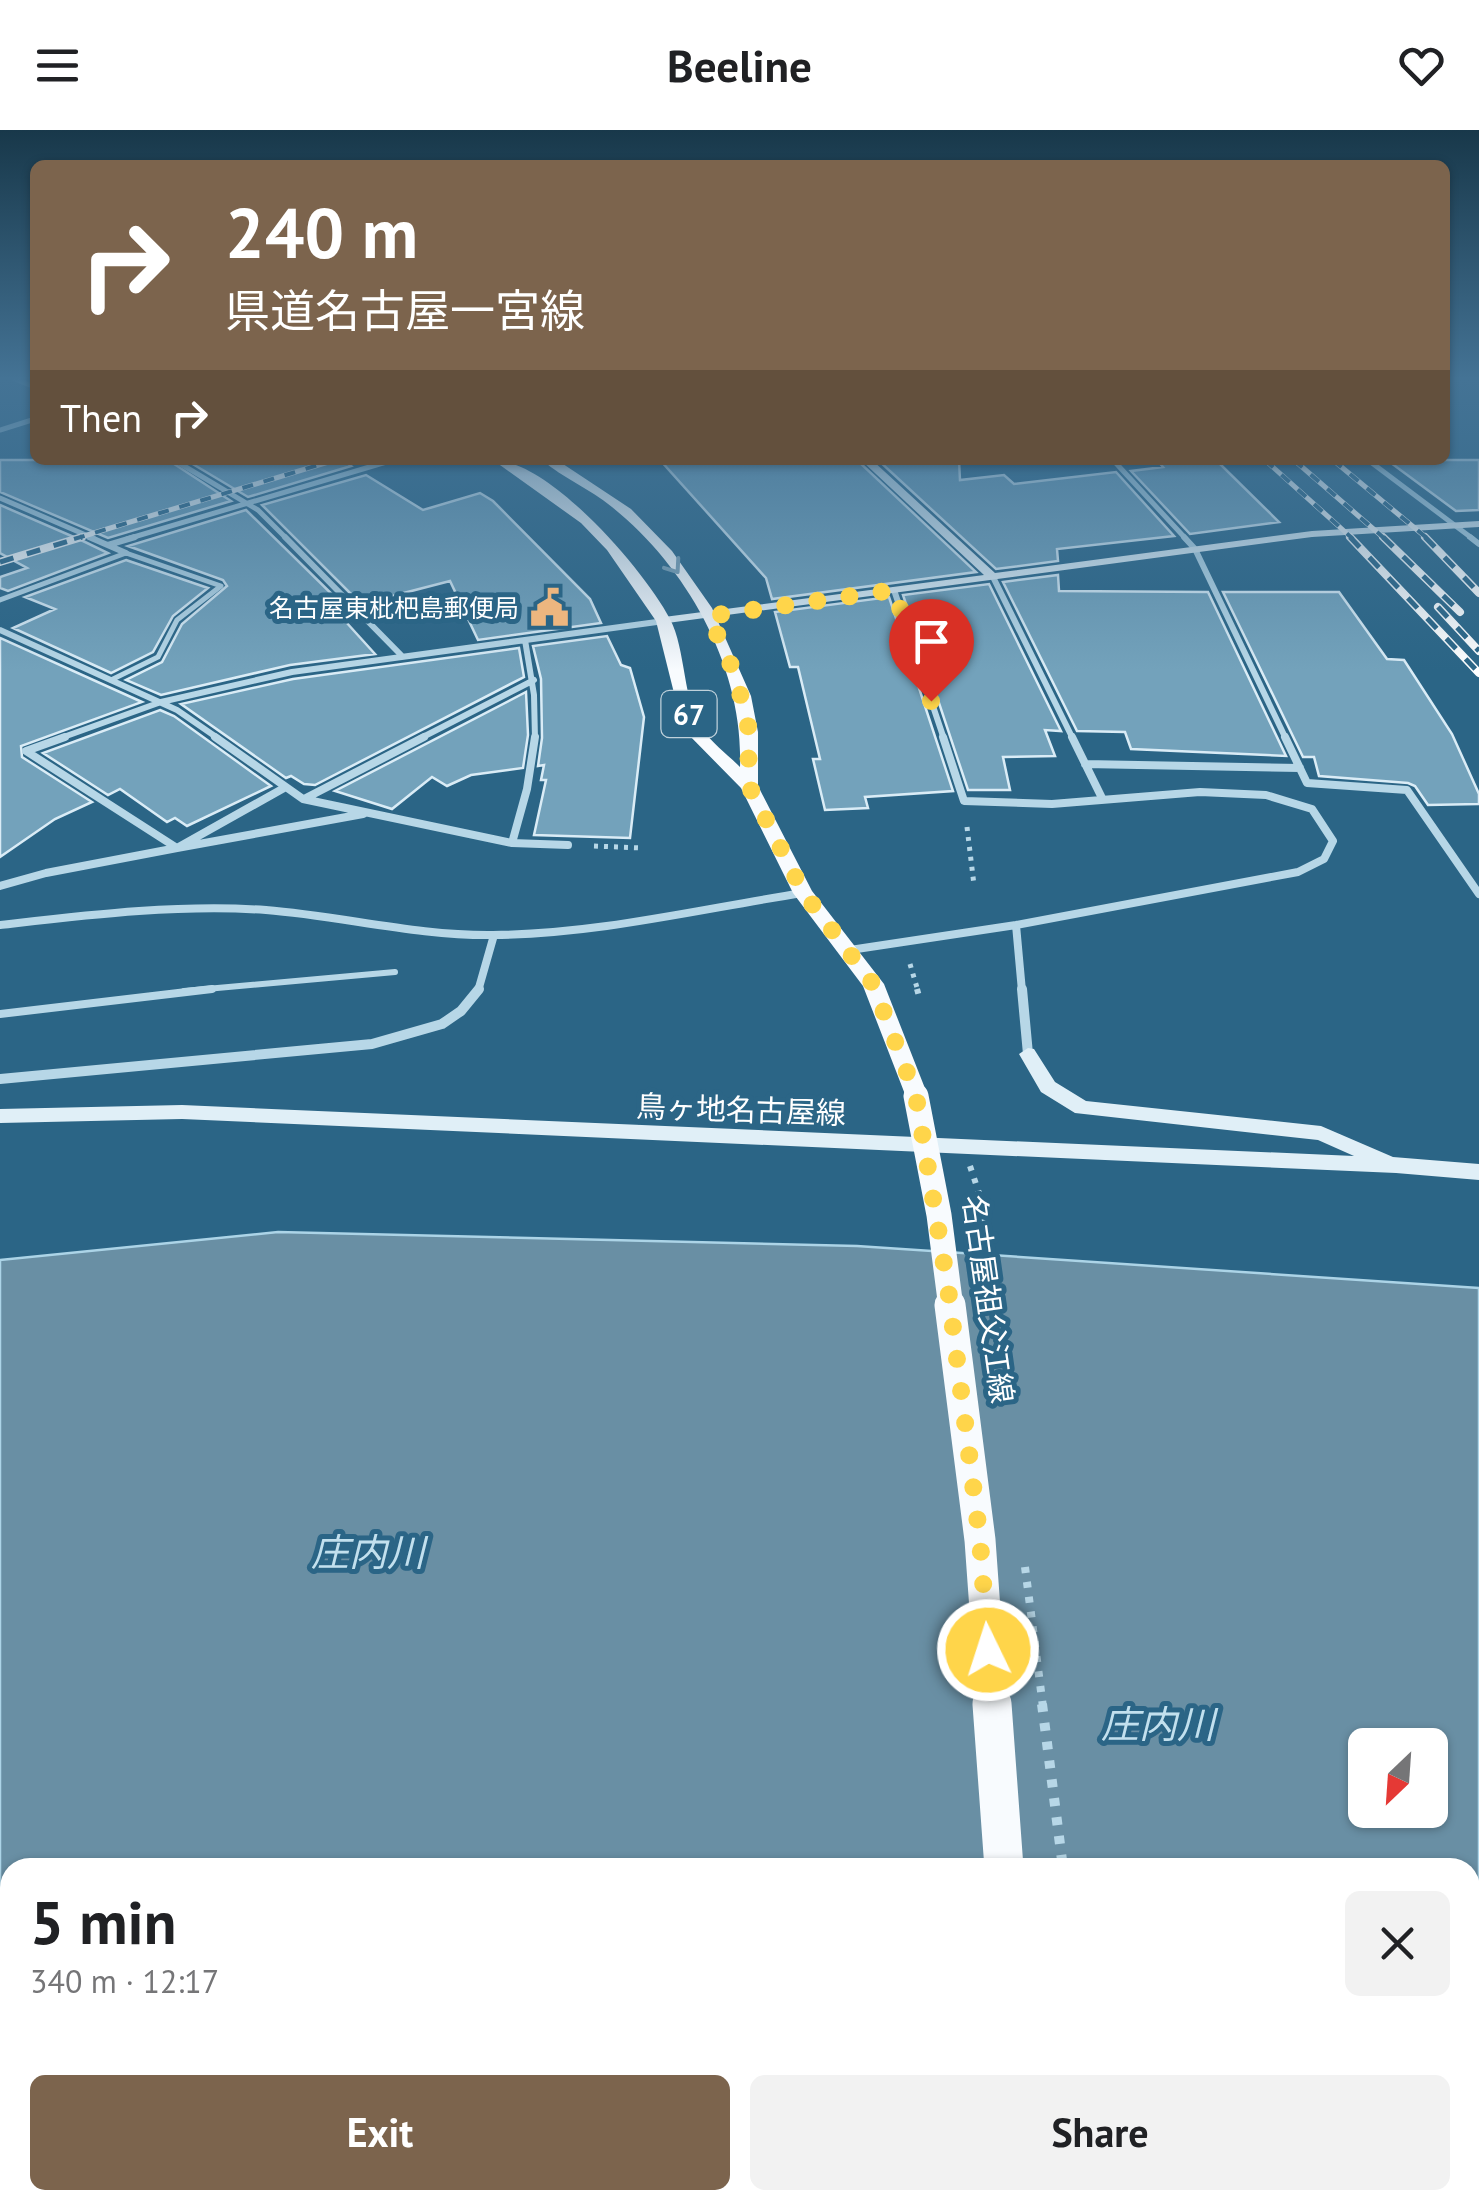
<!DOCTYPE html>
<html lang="en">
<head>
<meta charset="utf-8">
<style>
  :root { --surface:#fff; --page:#f2f2f2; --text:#202124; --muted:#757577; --accent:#7c644d }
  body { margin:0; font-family:"PT Sans","Noto Sans JP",sans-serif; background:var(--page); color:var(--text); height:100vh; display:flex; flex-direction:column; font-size:38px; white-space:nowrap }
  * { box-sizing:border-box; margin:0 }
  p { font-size:32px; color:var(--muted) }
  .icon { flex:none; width:55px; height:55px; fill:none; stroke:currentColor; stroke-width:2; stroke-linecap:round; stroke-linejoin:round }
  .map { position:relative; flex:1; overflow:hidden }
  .panel { position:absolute; left:0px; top:1728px; width:1480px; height:352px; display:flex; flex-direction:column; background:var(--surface); border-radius:30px 30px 0 0; box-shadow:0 2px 8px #0004 }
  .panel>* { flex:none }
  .banner { position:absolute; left:30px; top:30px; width:1420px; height:305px; border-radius:15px; box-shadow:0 2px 8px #0004; background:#7c644d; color:#fff; overflow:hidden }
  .needle { width:65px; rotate:205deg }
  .buttons { position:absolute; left:1348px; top:1598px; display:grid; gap:20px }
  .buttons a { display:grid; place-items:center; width:100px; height:100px; border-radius:15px; background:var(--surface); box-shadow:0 2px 8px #0004; font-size:50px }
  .pin { position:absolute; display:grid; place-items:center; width:85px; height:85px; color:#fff; margin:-102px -42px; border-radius:50% 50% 50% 0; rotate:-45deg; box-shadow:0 0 10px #0007 }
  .pin .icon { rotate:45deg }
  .me { position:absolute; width:110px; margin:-55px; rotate:356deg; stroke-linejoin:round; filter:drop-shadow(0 0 8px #0008) }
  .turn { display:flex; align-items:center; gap:35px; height:210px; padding:0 30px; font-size:45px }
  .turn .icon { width:130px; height:130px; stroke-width:2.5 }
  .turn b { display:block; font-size:70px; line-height:85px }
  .then { display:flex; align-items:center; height:95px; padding:0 30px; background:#0003; gap:20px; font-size:38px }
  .round { display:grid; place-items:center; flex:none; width:105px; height:105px; border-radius:15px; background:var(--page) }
  .summary { display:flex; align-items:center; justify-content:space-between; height:170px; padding:0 30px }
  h1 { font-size:60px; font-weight:700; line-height:75px }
  .cta { display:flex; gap:20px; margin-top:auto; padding:20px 30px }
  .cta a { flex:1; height:115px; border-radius:15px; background:var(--accent); color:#fff; font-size:40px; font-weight:700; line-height:115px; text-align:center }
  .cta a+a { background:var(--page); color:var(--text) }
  header { display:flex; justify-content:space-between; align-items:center; height:130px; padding:0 30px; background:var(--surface); font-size:45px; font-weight:700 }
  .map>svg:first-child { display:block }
  .water { fill:#698fa4; stroke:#acd4e7; stroke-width:2.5; fill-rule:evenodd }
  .building { fill:#73a2bb; stroke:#daecf6; stroke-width:2.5 }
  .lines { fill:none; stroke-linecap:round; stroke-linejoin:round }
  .path-far2 { stroke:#b7d7e7; stroke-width:5; stroke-dasharray:4 6; stroke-linecap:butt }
  .path-far1 { stroke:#b7d7e7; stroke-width:6; stroke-dasharray:5 8; stroke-linecap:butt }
  .path { stroke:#b7d7e7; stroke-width:10; stroke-dasharray:8 11; stroke-linecap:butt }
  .lane-far2 { stroke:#b7d7e7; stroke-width:5 }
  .lane-far1 { stroke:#b7d7e7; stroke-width:6 }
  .lane { stroke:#b7d7e7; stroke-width:8 }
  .street-far3 { stroke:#b7d7e7; stroke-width:5 }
  .street-far2 { stroke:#b7d7e7; stroke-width:6 }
  .street-far1 { stroke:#b7d7e7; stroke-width:8 }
  .street { stroke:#b7d7e7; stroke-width:10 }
  .secondary { fill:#e0eff7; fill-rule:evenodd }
  .primary { fill:#f8fbfe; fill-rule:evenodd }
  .rail-far1-casing { stroke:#fff; stroke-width:5 }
  .rail-casing { stroke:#fff; stroke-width:8 }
  .rail-far1 { stroke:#2b6586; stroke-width:4; stroke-dasharray:11; stroke-linecap:butt }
  .rail { stroke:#2b6586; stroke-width:5; stroke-dasharray:14; stroke-linecap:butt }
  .path-bridge-far2 { stroke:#b7d7e7; stroke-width:6; stroke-dasharray:5 8; stroke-linecap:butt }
  .path-bridge-far1 { stroke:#b7d7e7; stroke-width:8; stroke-dasharray:6 9; stroke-linecap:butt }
  .path-bridge { stroke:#b7d7e7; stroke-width:10; stroke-dasharray:8 11; stroke-linecap:butt }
  .primary-bridge-far2 { stroke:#f8fbfe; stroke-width:25 }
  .primary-bridge-far1 { stroke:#f8fbfe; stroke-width:31 }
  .primary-bridge { stroke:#f8fbfe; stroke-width:39 }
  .oneway { stroke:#7da1b6 }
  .route { stroke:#ffd54a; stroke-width:18; stroke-dasharray:0 32.4 }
  .labels { text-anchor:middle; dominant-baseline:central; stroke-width:10; stroke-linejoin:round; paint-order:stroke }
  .far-poi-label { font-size:25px; fill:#fff; stroke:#2b6586; text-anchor:end }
  .shield { fill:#2b6586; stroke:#bfd1db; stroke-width:2.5 }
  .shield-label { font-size:28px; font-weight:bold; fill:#fff }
  .street-label { font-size:30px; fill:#fff; stroke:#2b6586 }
  .near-water-label { font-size:38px; font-style:italic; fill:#c2e0ee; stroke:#2b6586 }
</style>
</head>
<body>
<header><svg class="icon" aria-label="menu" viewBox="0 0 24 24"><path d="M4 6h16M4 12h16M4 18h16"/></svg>Beeline<svg class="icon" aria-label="heart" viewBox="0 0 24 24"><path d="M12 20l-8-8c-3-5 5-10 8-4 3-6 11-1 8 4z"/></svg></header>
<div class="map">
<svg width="1479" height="2078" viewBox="0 0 1479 2078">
  <rect width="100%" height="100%" fill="#2b6586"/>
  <!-- water -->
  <path class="water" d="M278,1102L857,1116L1479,1158V2078H0V1130ZM1365,1615H1430V1680H1365ZM10,1738H1470V2070H10Z"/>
  <!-- building -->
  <path class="building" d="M0,330H168L231,371L108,408L0,362Z
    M186,330H342L351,336L248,367Z
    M660,330H857L976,442L772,469L766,448Z
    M878,330H959L960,350L1004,345L1014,354L1116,342L1174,406L1057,419L1058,431L996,439Z
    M1157,330H1216L1279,392L1190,404L1131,341L1163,337Z
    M1387,330H1479V380L1456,381Z
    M366,345L423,380L480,363L493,371L590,469L601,493L478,510L450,451L361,474L262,375Z
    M0,375L83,411L108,423L8,461L0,458V447L27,438L0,423Z
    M246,380L346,478L336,481L375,524L290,535L161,565L126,550L162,532L182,494L227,456L223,450L128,416Z
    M126,430L208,458L173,486L153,522L111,543L13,498L55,479L25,467Z
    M1058,445L1059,461L1208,462L1286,626L1131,619L1125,602L1077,601L1003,452Z
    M989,454L1061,601L1045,600L1055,626L1003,627L1010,660H968L903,465Z
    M1223,462H1339L1387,529L1404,530L1452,604L1479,664V674L1428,675L1415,656L1408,653L1319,646L1314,627H1303Z
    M889,467L953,661L865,667L868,678L825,680L813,629H820L798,537H790L775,482Z
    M607,506L621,535L630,538L644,587L630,708L534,705L546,650H541L544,635L538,636L542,608L541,549L533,516Z
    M0,508L142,572L21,616L22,627L92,672L55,689L0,727Z
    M519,518L524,547L315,655L304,654L291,646L286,648L181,574L293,549Z
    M526,562L528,605L523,638L471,645L447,656L432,647L392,679L335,661Z
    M160,580L174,586L271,656L187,696L175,688L167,692L120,659L108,665L43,623Z"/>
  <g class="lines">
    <!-- path-far2 -->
    <path class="path-far2" d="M967,697L974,755
      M594,716L643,718
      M910,834L918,861"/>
    <!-- path-far1 -->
    <path class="path-far1" d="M917,859L920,870"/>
    <!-- path -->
    <path class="path" d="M1104,2070L1105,2078"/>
    <!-- lane-far2 -->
    <path class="lane-far2" d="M0,470L126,423L221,456L177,490L158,527L111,550"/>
    <!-- lane-far1 -->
    <path class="lane-far1" d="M184,861L395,842"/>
    <!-- lane -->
    <path class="lane" d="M0,884L212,859"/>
    <!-- street-far3 -->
    <path class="street-far3" d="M15,249L35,257
      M0,300L35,289
      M174,330L258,380L287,409
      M1113,330L1186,409
      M1368,330L1473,409
      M0,368L95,409
      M127,409L393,330"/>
    <!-- street-far2 -->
    <path class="street-far2" d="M89,407L126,423
      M285,407L401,525
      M1184,407L1195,419L1286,609
      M1470,407L1479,414
      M108,415L135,407
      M993,447L1073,609
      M894,460L944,609
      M0,500L177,580L219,609
      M525,510L534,565L535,609
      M58,609L161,572L292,542L664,491
      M419,609L534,550"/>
    <!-- street-far1 -->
    <path class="street-far1" d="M65,607L26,621L177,718L363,684
      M215,607L303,669L512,713L568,715
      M1072,607L1102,668
      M1285,607L1307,653L1407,660L1479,764
      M1085,634L1300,638
      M304,669L424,607
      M512,713L527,659L535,607
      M0,756L46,743L177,718L284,658
      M0,795C88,785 178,774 266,780C342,786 417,806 493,805C598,804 700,779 803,763
      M1016,795L1022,861
      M850,820L1016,795L1298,742L1324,729L1333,711L1312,679L1266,665L1200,662L1052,674L964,671L943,607
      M478,861L494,805"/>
    <!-- street -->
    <path class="street" d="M1022,859L1028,924
      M0,949L372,914L442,894L461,881L479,859"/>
    <!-- secondary -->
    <path class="secondary" d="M861,330H872L995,443L1312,401L1479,391V397L1312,407L660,494L658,491L664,487L984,445Z
      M1028,918L1034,919L1055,952L1086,971L1321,996L1393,1027L1479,1034V1050L1396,1043L182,989L0,993V979L182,975L1354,1026L1318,1010L1075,983L1041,962L1019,924Z"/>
    <!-- primary -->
    <path class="primary" d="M493,330C550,330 645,441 670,489C686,519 683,573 702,599C712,613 728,625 740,637C744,539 688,438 612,377C590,359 563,348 542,330H557L631,379L672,421L712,478L751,566L758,602V656L812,761L884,854L928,966L924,972H908L863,856L793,763L741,658L683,599L656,491L607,420L581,393Z
      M1007,2070H1051V2078H1007Z"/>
    <defs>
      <path id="rail-far1" d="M1265,330L1353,409
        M1294,330L1385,409
        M1333,330L1428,409
        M74,409L335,330"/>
      <path id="rail" d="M1350,407L1479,543
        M1383,407L1460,482
        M1425,407L1479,463
        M0,432L82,407
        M1438,477L1479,521"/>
    </defs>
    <!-- rail-far1 casing -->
    <use href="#rail-far1" class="rail-far1-casing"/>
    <!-- rail casing -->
    <use href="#rail" class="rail-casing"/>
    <!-- rail-far1 -->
    <use href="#rail-far1" class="rail-far1"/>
    <!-- rail -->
    <use href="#rail" class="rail"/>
    <!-- path-bridge-far2 -->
    <path class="path-bridge-far2" d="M970,1036L979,1063L992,1166"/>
    <!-- path-bridge-far1 -->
    <path class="path-bridge-far1" d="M1025,1437L1043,1577"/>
    <!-- path-bridge -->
    <path class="path-bridge" d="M1042,1574L1063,1738"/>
    <!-- primary-bridge-far2 -->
    <path class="primary-bridge-far2" d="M916,966L939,1085L951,1178"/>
    <!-- primary-bridge-far1 -->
    <path class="primary-bridge-far1" d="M950,1175L980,1410L992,1577"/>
    <!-- primary-bridge -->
    <path class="primary-bridge" d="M992,1574L1004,1738"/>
  </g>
  <!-- one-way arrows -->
  <defs><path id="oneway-chevron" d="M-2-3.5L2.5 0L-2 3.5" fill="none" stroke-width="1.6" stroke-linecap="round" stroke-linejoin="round" transform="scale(2.5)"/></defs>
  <use class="oneway" href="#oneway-chevron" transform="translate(674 437) rotate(55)"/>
  <!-- sky -->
  <linearGradient id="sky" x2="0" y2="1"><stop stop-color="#18384a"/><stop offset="0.46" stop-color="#447395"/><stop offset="1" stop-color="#447395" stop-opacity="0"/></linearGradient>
  <rect width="1479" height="540" fill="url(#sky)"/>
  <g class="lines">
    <!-- route -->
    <path class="route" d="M931,571L894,460L709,486L734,542L748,592L749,656L803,762L873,854L916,966L948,1158L980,1410L988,1520"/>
  </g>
  <!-- icons -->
  <defs>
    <symbol id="civic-bare" viewBox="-9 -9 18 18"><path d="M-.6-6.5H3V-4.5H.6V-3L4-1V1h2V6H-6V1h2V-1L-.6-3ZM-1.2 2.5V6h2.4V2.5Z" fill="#edb67f" stroke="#2b6586" stroke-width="2.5" paint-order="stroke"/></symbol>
  </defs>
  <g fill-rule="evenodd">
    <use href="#civic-bare" x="522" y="450" width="55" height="55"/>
  </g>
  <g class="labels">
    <!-- far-poi labels -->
    <g class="far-poi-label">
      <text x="519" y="478">名古屋東枇杷島郵便局</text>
    </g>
    <!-- shield labels -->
    <rect class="shield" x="661.5" y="561" width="55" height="46" rx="8"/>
    <g class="shield-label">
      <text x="689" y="584">67</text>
    </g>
    <!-- street labels -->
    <g class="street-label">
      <text transform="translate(741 979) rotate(2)">鳥ヶ地名古屋線</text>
      <text transform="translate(989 1169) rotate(82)">名古屋祖父江線</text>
    </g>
    <!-- near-water labels -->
    <g class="near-water-label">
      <text x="368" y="1421">庄内川</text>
      <text x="1158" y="1593">庄内川</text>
    </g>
  </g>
</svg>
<div class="buttons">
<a><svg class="needle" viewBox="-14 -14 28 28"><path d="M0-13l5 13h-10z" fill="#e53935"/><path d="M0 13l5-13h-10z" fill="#757577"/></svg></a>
</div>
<div class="pin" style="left:931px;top:571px;background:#d93025"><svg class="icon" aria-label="arrive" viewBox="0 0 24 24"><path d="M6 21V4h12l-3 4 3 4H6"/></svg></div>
<svg class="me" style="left:988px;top:1520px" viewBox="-20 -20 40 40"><circle r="17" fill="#ffd54a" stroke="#fff" stroke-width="3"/><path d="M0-11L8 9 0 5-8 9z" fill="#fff"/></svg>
<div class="banner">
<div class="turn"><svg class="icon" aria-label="right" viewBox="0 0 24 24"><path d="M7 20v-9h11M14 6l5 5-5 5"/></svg><div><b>240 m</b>県道名古屋一宮線</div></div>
<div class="then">Then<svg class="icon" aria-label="right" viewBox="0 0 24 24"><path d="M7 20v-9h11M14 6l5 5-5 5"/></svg></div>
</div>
<section class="panel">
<div class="summary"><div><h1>5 min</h1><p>340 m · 12:17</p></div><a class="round"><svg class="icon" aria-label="close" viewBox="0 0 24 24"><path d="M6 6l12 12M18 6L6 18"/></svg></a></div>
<div class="cta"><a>Exit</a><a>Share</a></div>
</section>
</div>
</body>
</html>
